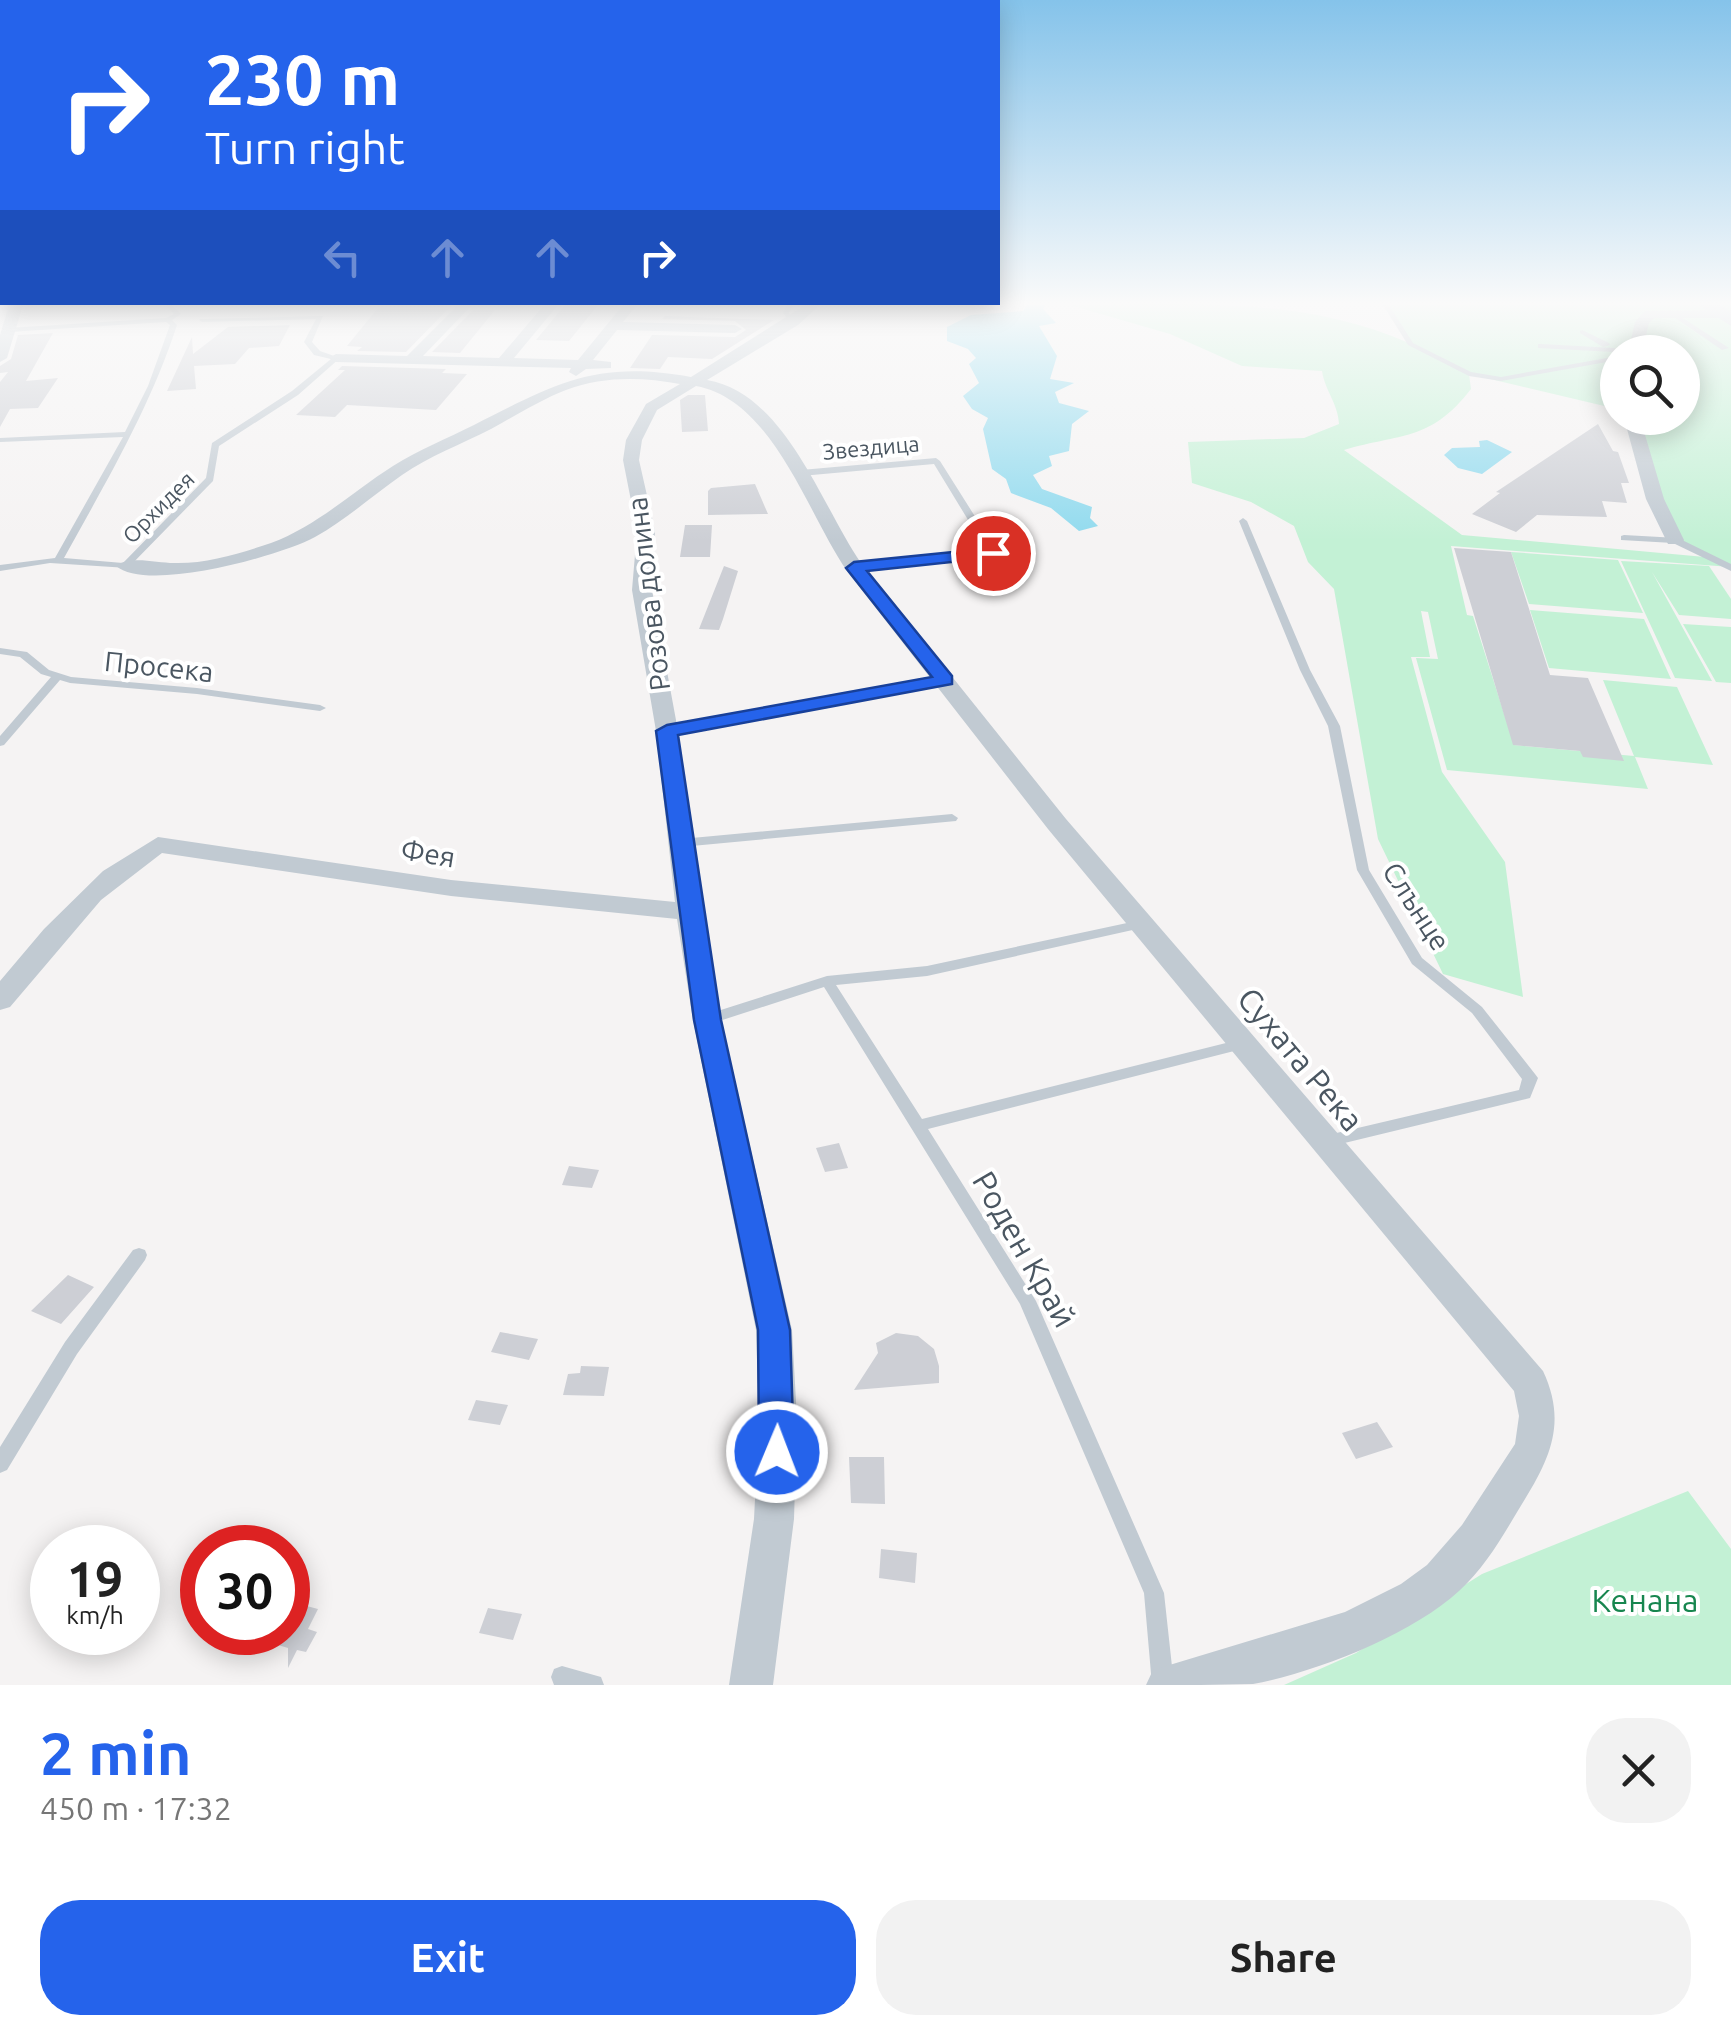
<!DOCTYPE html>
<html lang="en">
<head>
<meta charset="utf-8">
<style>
  :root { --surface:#fff; --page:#f2f2f2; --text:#222; --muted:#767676; --accent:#2563eb }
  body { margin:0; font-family:Ubuntu,sans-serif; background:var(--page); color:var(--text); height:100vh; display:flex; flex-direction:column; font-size:38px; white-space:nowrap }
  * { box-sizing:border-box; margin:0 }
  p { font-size:32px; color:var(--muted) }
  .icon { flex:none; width:55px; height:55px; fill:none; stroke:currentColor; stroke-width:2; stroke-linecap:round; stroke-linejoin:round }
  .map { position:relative; height:1685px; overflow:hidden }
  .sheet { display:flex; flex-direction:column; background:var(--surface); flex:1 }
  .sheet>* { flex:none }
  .hud { position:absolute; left:0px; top:0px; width:1000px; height:305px; box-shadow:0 5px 25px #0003; background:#2563eb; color:#fff; overflow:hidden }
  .fabs { position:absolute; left:1600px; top:335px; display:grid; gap:20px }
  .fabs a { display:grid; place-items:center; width:100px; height:100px; border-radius:50%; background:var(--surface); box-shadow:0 5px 25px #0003; font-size:50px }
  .speed { position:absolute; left:30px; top:1525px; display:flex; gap:20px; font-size:50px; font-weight:700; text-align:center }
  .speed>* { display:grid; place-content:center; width:130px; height:130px; border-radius:50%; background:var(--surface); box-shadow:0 5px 25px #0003; line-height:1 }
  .speed small { font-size:25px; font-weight:400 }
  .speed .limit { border:15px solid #d22; background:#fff; color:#111 }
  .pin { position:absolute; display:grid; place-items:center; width:85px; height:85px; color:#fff; margin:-42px; border:5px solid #fff; border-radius:50%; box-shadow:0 2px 10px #0007 }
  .me { position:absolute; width:110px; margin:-55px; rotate:1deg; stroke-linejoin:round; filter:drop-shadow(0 0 8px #0008) }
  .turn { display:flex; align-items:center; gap:35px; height:210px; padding:0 40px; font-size:45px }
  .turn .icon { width:130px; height:130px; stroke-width:2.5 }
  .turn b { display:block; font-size:70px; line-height:85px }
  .lanes { display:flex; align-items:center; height:95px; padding:0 40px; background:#0003; justify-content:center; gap:50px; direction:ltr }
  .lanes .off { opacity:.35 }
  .round { display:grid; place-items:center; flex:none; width:105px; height:105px; border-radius:40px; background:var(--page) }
  .headline { display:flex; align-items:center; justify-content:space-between; height:170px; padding:0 40px }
  h1 { font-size:60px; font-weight:600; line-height:75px; color:var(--accent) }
  .cta { display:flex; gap:20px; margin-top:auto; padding:20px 40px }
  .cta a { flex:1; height:115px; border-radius:40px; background:var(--accent); color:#fff; font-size:40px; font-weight:600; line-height:115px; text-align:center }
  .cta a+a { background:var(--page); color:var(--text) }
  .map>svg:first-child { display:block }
  .green { fill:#c3f1d5; fill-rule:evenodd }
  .water { fill:#90daee }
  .building { fill:#cdcfd5 }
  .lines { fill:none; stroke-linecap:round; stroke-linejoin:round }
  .lane { fill:#c1cad2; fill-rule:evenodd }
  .street { fill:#c1cad2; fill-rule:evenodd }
  .secondary { fill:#c1cbd6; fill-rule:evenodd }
  .route { fill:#2563eb; stroke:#184099; stroke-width:2.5 }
  .labels { text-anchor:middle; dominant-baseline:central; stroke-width:8; stroke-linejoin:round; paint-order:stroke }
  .far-street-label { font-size:22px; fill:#4a5661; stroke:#fff }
  .street-label { font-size:28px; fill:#4a5661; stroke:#fff }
  .near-street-label { font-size:32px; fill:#4a5661; stroke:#fff }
  .near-park-label { font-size:32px; fill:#17864f; stroke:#fff }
</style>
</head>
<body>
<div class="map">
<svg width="1731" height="1685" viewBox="0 0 1731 1685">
  <rect width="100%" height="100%" fill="#f5f3f3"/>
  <!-- green -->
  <path class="green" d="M1070,305C1187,305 1299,295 1409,343L1387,305H1731V567L1451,546L1467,615L1473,616L1514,745L1634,756L1603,680L1677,687L1713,765L1635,757L1648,789L1447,770L1416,658L1438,659L1428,612L1421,611L1430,657H1411L1442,772L1505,862L1523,997L1443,974L1378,839L1334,589L1308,562L1294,526L1251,502L1192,483L1188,442L1304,438L1339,424C1338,403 1325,391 1322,371L1242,366L1170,334ZM1618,352H1682V418H1632L1675,540L1705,557L1462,535L1344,450C1401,433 1430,442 1471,389L1469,374L1617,409Z
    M1511,552L1618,560L1643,613L1529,604Z
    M1621,561L1709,566L1731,599V619L1679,615L1652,572L1712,681L1675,678Z
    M1530,610L1644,619L1671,679L1549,668Z
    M1683,624L1731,627V683L1716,682Z
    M1688,1491L1731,1549V1685H1284L1356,1653L1482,1574Z"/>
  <!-- water -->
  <path class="water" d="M1027,305H1045L1043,309L1056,323L1039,326L1057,356L1050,379L1074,383L1055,392L1059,403L1089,411L1072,424L1069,451L1049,456L1052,466L1033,475L1042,489L1092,507L1090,518L1098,526L1079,531L1051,508L1011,493L1006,479L992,469L983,429L988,418L972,409L963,396L979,383L969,364L976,358L968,349L947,341V327L971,315L1023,311Z
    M1487,440L1512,452L1482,474L1458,468L1444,455L1452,448L1480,447L1479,441Z"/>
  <!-- building -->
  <path class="building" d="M565,305H598L569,341L536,340Z
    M378,308L448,309L406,352L357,351L362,347L347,346Z
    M473,310H495L460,353L432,352Z
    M665,316L774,320L712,359L668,357L660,369L630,368L652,335L735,337L746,330L735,321L662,319Z
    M290,325L279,346L249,348L235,364L194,366L196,389L167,391L192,337L193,354L228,327Z
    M53,333L26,381L58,378L38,408L10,409L0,427V382L8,372L0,373V366L11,359L18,335Z
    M342,366L446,369L442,373L467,374L436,410L347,405L335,417L296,415L345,370H338Z
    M688,395H705L708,431L682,432L680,400Z
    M1598,424L1613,451L1618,452L1629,483H1621L1627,503L1602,501L1607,517L1537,515L1516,532L1472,514L1500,493L1496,492Z
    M755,484L768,514L708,515V491L711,488Z
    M685,525H712L710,557H680Z
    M1454,548L1511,552L1550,675L1588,678L1624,761L1583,757L1580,751L1513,745Z
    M724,566L738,571L723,619L719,630L699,629Z
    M839,1143L848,1168L825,1172L816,1148Z
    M569,1166L599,1170L592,1188L562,1185Z
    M68,1275L94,1287L61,1324L31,1311Z
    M500,1332L538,1339L529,1360L491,1352Z
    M896,1333L918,1336L934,1349L939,1366V1383L854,1390L878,1353L876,1343Z
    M581,1366L609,1367L604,1396L563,1395L568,1374L580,1373Z
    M476,1400L508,1405L500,1425L468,1420Z
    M1377,1422L1393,1447L1356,1459L1342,1433Z
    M849,1457H884L885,1504L851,1503Z
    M881,1549L917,1553L915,1583L879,1578Z
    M288,1601L318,1609L308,1629L317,1632L306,1652L297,1650L288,1668V1648L278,1645L288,1632Z
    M488,1608L522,1614L513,1640L479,1633Z"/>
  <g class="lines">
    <!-- lane -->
    <path class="lane" d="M165,305H172L181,314L172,320L177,325C150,408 106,482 64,558L123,563L206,478L212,443L292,391L331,359L314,355L304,342L316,319L202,322L199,320L200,319L323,316L312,342L320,351L340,358L298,395L219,446L213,481L128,568L50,563L0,571V565L55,558L123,437L0,442V438L125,432L148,386L170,325L166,322L9,332L6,330L9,328L166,318L174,314Z
      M787,305H793L789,313L796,322L795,323H791L783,313Z
      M1383,305H1389L1413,343L1471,372L1501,377L1618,356V360L1501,381L1469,376L1408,345Z
      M1670,310L1672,311L1729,348L1722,350L1668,313V311Z
      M1582,330L1609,343L1610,345L1603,347L1580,333V331Z
      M1541,344L1614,348L1618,350L1614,352L1538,348V344Z
      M936,458L940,461L998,553L996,555L851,569V565L854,564L987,551L934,464L801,476L797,473L801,470Z
      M1243,518L1247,521L1310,670L1340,726L1369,870L1422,958L1482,1007L1535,1074L1538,1078L1530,1098L1328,1147L1322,1145L1320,1141L1322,1137L1328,1135L1519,1090L1522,1079L1472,1013L1412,964L1357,870L1328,726L1300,670L1239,521Z
      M1624,535L1678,538L1731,564V571L1673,543L1621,540V536Z
      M0,648L27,652L49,670L71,677L197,688L320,705L326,708L320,711L197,694L70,683L60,680L4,745L0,746V736L51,677L41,674L20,657L0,654Z
      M945,677L950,680L949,682L667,734L661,731L667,728Z
      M952,814L958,818L956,821L681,847L675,843L681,839Z
      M1141,920L1146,921L1148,924L1146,927L927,976L836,985L922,1119L1242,1039L1247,1040L1249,1044L1247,1048L1242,1049L928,1129L1036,1301L1164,1593L1174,1685H1152L1144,1593L1020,1304L824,987L707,1025L702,1024L700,1020L702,1016L827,976L927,966Z
      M139,1248L145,1250L147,1255L145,1260L77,1354L7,1470L0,1473V1447L65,1342L133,1250Z
      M562,1666L601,1677L604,1685H554L551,1677L554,1669Z"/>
    <!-- street -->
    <path class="street" d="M9,305H23L7,358L0,362V335Z
      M458,305H472L423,356L499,358L544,305H558L514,358L578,360L623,305H637L623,322L735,325L742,329L735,333L617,330L593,360L611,362V368L586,369L576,376L569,372L571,368L336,362L329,358L336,354L407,356Z
      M805,305H820L798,325L707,380C785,393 821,505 861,563L1066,819L1543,1371C1566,1420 1552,1455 1525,1499C1506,1530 1487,1566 1459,1591C1411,1635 1317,1672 1253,1684C1220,1685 1180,1685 1146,1685L1153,1670L1345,1612L1401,1584L1427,1565L1462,1525L1515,1444L1519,1416L1514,1391L1048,829L847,571C807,513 773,400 696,386L657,410L642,440L639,460L655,531L652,590L678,731L702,912L721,1020L792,1330L797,1419L794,1519L773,1685H729L754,1519L759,1419L756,1330L693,1020L677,919L451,896L162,853L101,900L10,1007L0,1010V981L44,929L103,871L158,837L451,880L675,902L656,731L632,590L637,531L623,460L626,440L646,404L680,384C642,377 603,376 566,390C540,400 515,416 491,429C462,444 429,456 402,475C373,495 346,520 315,537C280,556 147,593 116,566C129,555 157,563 174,563C206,564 241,553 271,543C317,526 352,492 393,466C418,450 448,438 474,425C557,383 596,360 691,377Z
      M1731,310V318H1654L1649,323L1642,352H1628L1635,322L1645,311Z
      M1624,418H1640L1664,499L1684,540L1682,544H1668L1646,499Z"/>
    <!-- secondary -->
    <path class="secondary" d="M1699,305H1721L1731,312V326Z"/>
  </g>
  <!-- sky -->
  <linearGradient id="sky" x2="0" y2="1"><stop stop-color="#85c3ea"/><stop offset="0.56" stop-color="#fafafa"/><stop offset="1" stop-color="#fafafa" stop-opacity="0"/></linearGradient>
  <rect width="1731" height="541" fill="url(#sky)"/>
  <!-- route -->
  <path class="route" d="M993,548L999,550V557L867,571L952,676V684L678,735L721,1020L790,1330L794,1452L789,1464L777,1468L764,1464L759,1452L758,1330L694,1020L656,731L667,725L932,677L846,568L854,562Z"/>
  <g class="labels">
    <!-- far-street labels -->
    <g class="far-street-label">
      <text transform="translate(871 447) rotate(-5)">Звездица</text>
      <text transform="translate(158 507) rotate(-45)">Орхидея</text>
    </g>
    <!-- street labels -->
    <g class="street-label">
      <text transform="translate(648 594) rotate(-97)">Розова долина</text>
      <text transform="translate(159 666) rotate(6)">Просека</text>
      <text transform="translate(428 853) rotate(9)">Фея</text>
      <text transform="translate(1417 906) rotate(57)">Слънце</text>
    </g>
    <!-- near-street labels -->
    <g class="near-street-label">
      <text transform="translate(1301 1059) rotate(50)">Сухата Река</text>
      <text transform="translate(1025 1249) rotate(60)">Роден Край</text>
    </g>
    <!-- near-park labels -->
    <g class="near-park-label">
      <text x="1645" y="1600">Кенана</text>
    </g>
  </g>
</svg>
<div class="fabs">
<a><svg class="icon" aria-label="search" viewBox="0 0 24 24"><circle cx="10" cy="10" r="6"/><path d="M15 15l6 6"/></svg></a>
</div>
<div class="speed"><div>19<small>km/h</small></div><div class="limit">30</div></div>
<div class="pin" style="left:993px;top:553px;background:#d93025"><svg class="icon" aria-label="arrive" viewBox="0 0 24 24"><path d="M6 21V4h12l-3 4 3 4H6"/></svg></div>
<svg class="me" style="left:777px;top:1452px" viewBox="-20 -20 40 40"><circle r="17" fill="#2563eb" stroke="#fff" stroke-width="3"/><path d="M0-11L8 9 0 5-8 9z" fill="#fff"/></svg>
<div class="hud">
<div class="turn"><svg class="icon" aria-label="right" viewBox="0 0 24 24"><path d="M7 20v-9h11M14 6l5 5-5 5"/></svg><div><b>230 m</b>Turn right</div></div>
<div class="lanes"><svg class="icon off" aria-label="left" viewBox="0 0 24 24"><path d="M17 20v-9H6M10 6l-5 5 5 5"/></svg><svg class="icon off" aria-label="ahead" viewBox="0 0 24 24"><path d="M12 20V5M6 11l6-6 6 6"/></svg><svg class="icon off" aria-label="ahead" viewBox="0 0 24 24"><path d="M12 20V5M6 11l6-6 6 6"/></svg><svg class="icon" aria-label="right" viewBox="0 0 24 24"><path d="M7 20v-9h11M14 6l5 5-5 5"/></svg></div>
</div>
</div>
<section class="sheet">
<div class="headline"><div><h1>2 min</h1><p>450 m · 17:32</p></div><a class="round"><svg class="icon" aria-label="close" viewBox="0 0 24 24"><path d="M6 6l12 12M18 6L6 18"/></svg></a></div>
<div class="cta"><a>Exit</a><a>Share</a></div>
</section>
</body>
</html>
